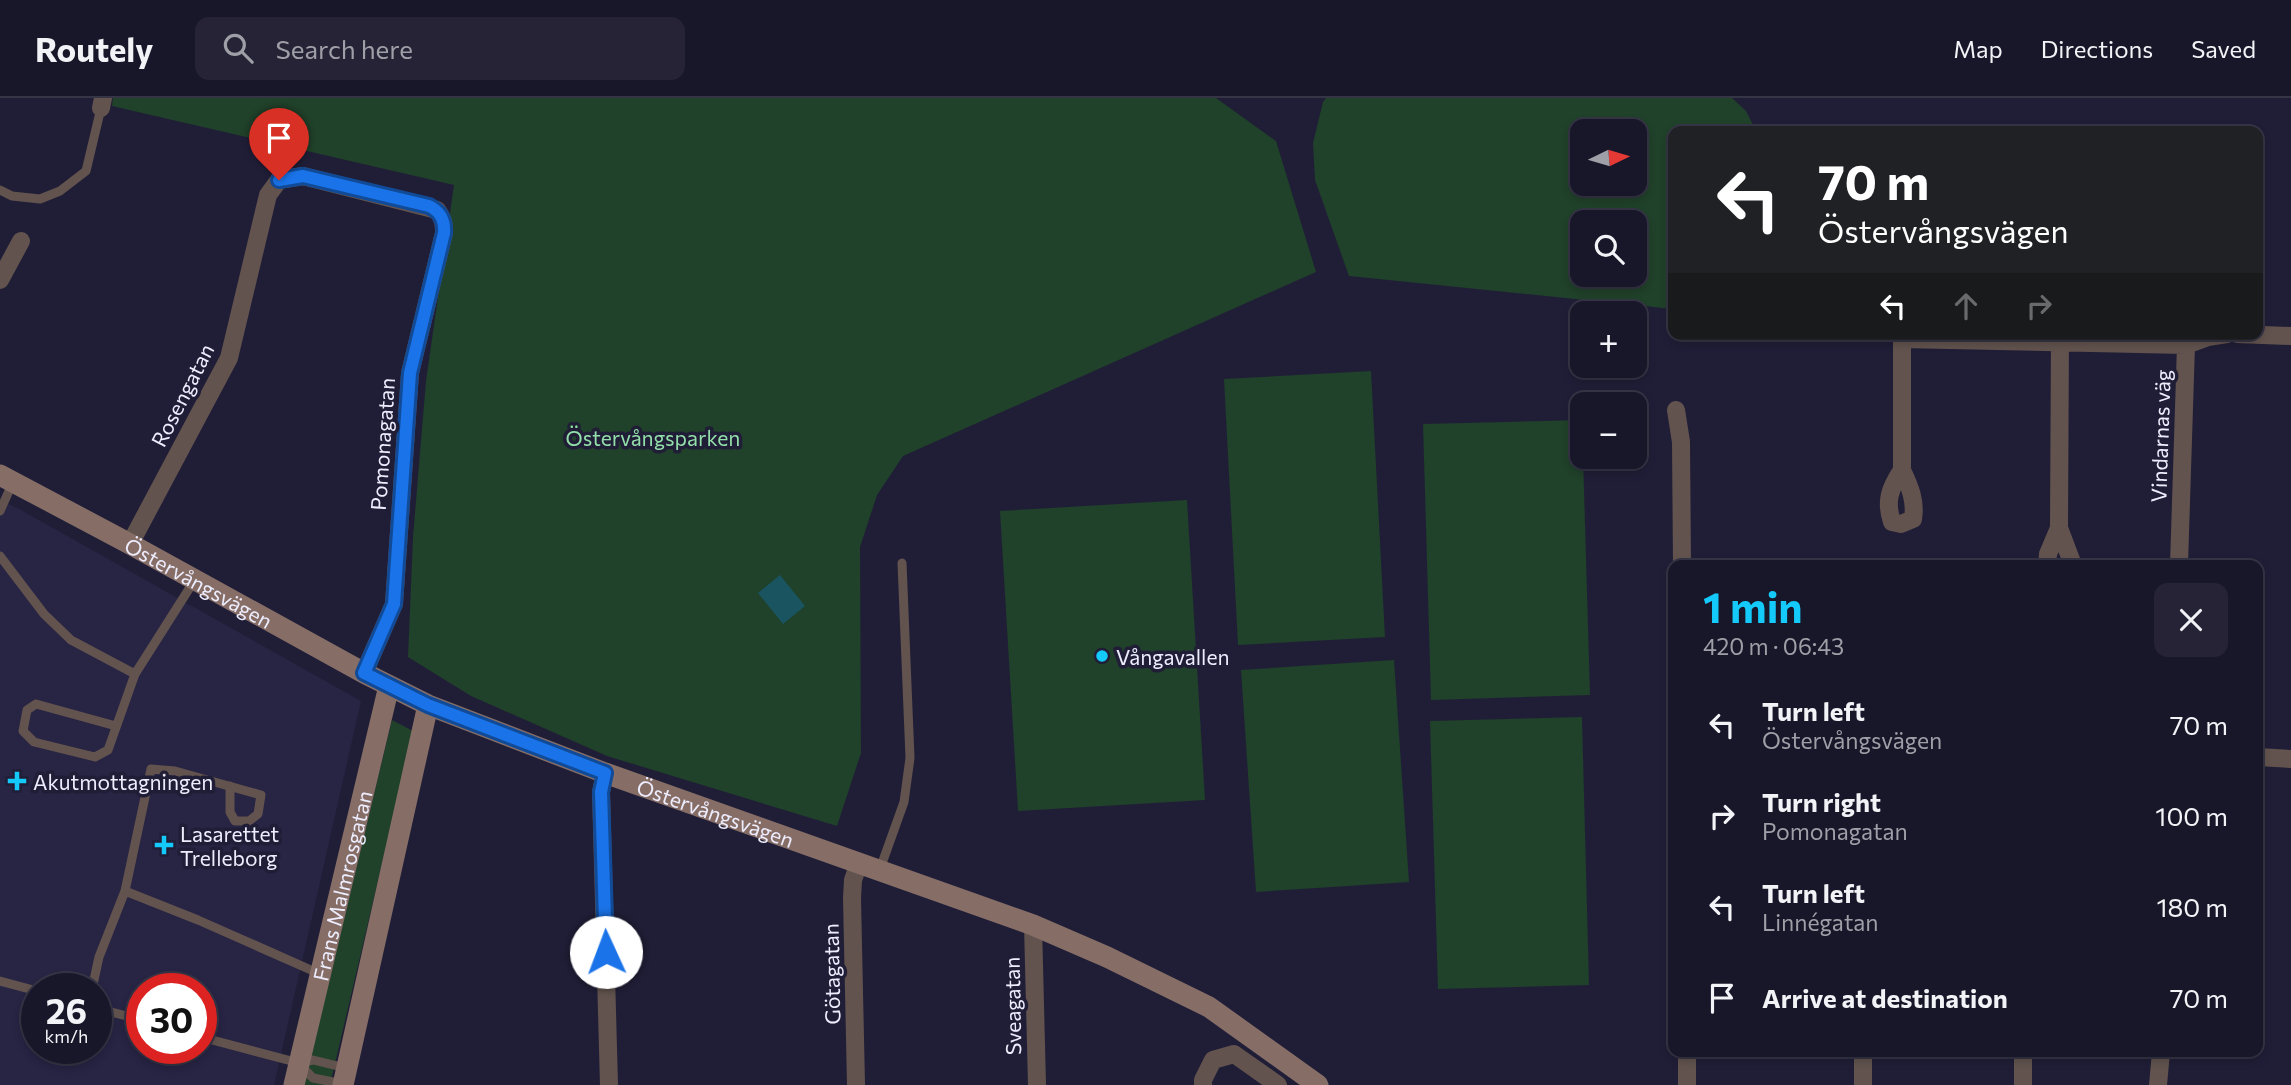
<!DOCTYPE html>
<html lang="en">
<head>
<meta charset="utf-8">
<style>
  :root { --surface:#181629; --page:#252335; --text:#f1f3f6; --muted:#9f9fa8; --line:#363546; --accent:#14cafb }
  body { margin:0; font-family:Commissioner,sans-serif; background:var(--page); color:var(--text); height:100vh; display:flex; flex-direction:column; font-size:26px; white-space:nowrap }
  * { box-sizing:border-box; margin:0 }
  p { font-size:23px; color:var(--muted) }
  .icon { flex:none; width:38px; height:38px; fill:none; stroke:currentColor; stroke-width:2; stroke-linecap:round; stroke-linejoin:round }
  .map { position:relative; flex:1; overflow:hidden }
  .drawer { position:absolute; left:1668px; top:462px; width:595px; height:497px; display:flex; flex-direction:column; background:var(--surface); border-radius:14px; box-shadow:0 4px 10px #0003,0 0 0 2px var(--line) }
  .drawer>* { flex:none }
  .hud { position:absolute; left:1668px; top:28px; width:595px; height:214px; border-radius:14px; box-shadow:0 4px 10px #0003,0 0 0 2px var(--line); background:#202124; color:#fff; overflow:hidden }
  .needle { width:46px; rotate:85deg }
  .controls { position:absolute; left:1570px; top:21px; display:grid; gap:14px }
  .controls a { display:grid; place-items:center; width:77px; height:77px; border-radius:14px; background:var(--surface); box-shadow:0 4px 10px #0003,0 0 0 2px var(--line); font-size:35px }
  .speed { position:absolute; left:21px; top:875px; display:flex; gap:14px; font-size:35px; font-weight:700; text-align:center }
  .speed>* { display:grid; place-content:center; width:91px; height:91px; border-radius:50%; background:var(--surface); box-shadow:0 4px 10px #0003,0 0 0 2px var(--line); line-height:1 }
  .speed small { font-size:18px; font-weight:400 }
  .speed .limit { border:10px solid #d22; background:#fff; color:#111 }
  .pin { position:absolute; display:grid; place-items:center; width:60px; height:60px; color:#fff; margin:-72px -30px; border-radius:50% 50% 50% 0; rotate:-45deg; box-shadow:0 0 7px #0007 }
  .pin .icon { rotate:45deg }
  .me { position:absolute; width:77px; margin:-38px; rotate:358deg; stroke-linejoin:round; filter:drop-shadow(0 0 5px #0008) }
  .turn { display:flex; align-items:center; gap:24px; height:147px; padding:0 35px; font-size:32px }
  .turn .icon { width:91px; height:91px; stroke-width:2.5 }
  .turn b { display:block; font-size:49px; line-height:60px }
  .lanes { display:flex; align-items:center; height:66px; padding:0 35px; background:#0003; justify-content:center; gap:35px; direction:ltr }
  .lanes .off { opacity:.35 }
  .round { display:grid; place-items:center; flex:none; width:74px; height:74px; border-radius:14px; background:var(--page) }
  .overview { display:flex; align-items:center; justify-content:space-between; height:119px; padding:0 35px }
  h1 { font-size:42px; font-weight:700; line-height:52px; color:var(--accent) }
  ul { padding:0; list-style:none }
  li { display:flex; align-items:center; gap:21px; height:91px; padding:0 35px }
  li div { flex:1 }
  li b { display:block; font-size:26px }
  li em { font-style:normal }
  header { display:flex; align-items:center; gap:42px; box-sizing:border-box; height:98px; padding:0 35px; background:var(--surface); border-bottom:2px solid var(--line) }
  header strong { font-size:33px }
  nav { display:flex; gap:38px; margin-inline-start:auto; font-size:24px }
  .search { width:490px; height:63px; background:var(--page); display:flex; align-items:center; gap:18px; box-sizing:border-box; padding:0 24px; border-radius:14px; color:var(--muted); font-size:26px }
  .map>svg:first-child { display:block }
  .built { fill:#272444; fill-rule:evenodd }
  .green { fill:#20412a; fill-rule:evenodd }
  .water { fill:#195460 }
  .lines { fill:none; stroke-linecap:round; stroke-linejoin:round }
  .lane { stroke:#62534e; stroke-width:9 }
  .street { stroke:#62534e; stroke-width:18 }
  .secondary { stroke:#866e67; stroke-width:21 }
  .route-casing { stroke:#114b97; stroke-width:18 }
  .route { stroke:#1a73e8; stroke-width:12 }
  .poi-dot { fill:#14cafb; stroke:#201e37; stroke-width:2.5 }
  .labels { text-anchor:middle; dominant-baseline:central; stroke-width:7; stroke-linejoin:round; paint-order:stroke }
  .street-label { font-size:21px; fill:#ededfe; stroke:#201e37 }
  .park-label { font-size:21px; fill:#93dfa9; stroke:#201e37 }
  .poi-label { font-size:21px; fill:#ededfe; stroke:#201e37; text-anchor:start }
</style>
</head>
<body>
<header>
<strong>Routely</strong>
<div class="search"><svg class="icon" aria-label="search" viewBox="0 0 24 24"><circle cx="10" cy="10" r="6"/><path d="M15 15l6 6"/></svg>Search here</div>
<nav><a>Map</a><a>Directions</a><a>Saved</a></nav>
</header>
<div class="map">
<svg width="2291" height="987" viewBox="0 0 2291 987">
  <rect width="100%" height="100%" fill="#201e37"/>
  <!-- built -->
  <path class="built" d="M0,402L19,411L361,603L274,987H0ZM37,891H96V950H37ZM142,891H201V950H142Z"/>
  <!-- green -->
  <path class="green" d="M113,0H1216L1276,43L1316,174L903,358L877,397L860,449L861,655L837,728L607,658L471,598L408,559L413,439L426,283L454,87L112,8Z
    M1326,0H1732L1746,13L1756,33H1673V211L1349,178L1315,82L1313,45L1323,4ZM1582,33H1634V86H1582ZM1582,124H1634V177H1582Z
    M1371,273L1385,539L1238,547L1224,281Z
    M1582,322L1590,597L1431,602L1423,326Z
    M1187,402L1205,702L1018,713L1000,413Z
    M1394,562L1409,784L1256,794L1241,572Z
    M1582,619L1589,887L1438,891L1430,623Z
    M392,622L413,633L330,987H304Z"/>
  <!-- water -->
  <path class="water" d="M780,477L805,508L783,526L758,495Z"/>
  <g class="lines">
    <!-- lane -->
    <path class="lane" d="M0,92L12,98L40,101L60,93L86,73L101,10
      M0,413L13,384
      M0,458L44,516L71,542L135,576L108,652L95,659L34,644L23,633L27,612L36,606L116,628
      M135,576L194,483
      M880,771L904,704L910,660L902,465
      M125,793L151,671L175,673L261,697L258,716L249,723H235L230,714V688
      M0,883L37,893
      M92,891L99,859L125,793L198,822L320,876
      M96,910L142,922
      M201,939L299,965L313,962L346,970
      M300,967L313,980L343,986"/>
    <!-- street -->
    <path class="street" d="M101,10L103,0
      M0,182L21,143
      M2060,236L2059,430L2073,467
      M2237,236L2291,238
      M1676,312L1681,344L1682,467
      M1902,372C1910,389 1916,403 1913,421L1901,426L1892,424C1885,403 1890,390 1902,372V241L2186,247L2208,239L2227,236
      M130,446L229,260L268,97L279,82L303,78L437,112C443,120 444,125 444,135L410,275L394,506L364,575
      M2047,467L2048,456L2059,430
      M2179,467L2186,247
      M2258,659L2291,661
      M605,675L601,694L609,987
      M1033,827L1037,987
      M1687,954V987
      M2023,954V987
      M856,987L852,800L853,782L859,765
      M1203,987V982L1213,962L1234,956L1278,987
      M1863,987V954
      M2158,987L2161,954"/>
    <!-- secondary -->
    <g class="secondary">
      <path id="s1" d="M0,377L130,446L364,575L428,607L605,675L1033,827L1107,859L1209,909L1318,987"/>
      <path id="s2" d="M294,987L389,588"/>
      <path d="M343,987L428,607"/>
    </g>
  </g>
  <g class="lines">
    <defs>
      <path id="route" d="M279,82L303,78L429,108C441,114 445,122 444,135L410,275L394,506L364,575L428,607L605,675L601,694L606,854"/>
    </defs>
    <!-- route casing -->
    <use href="#route" class="route-casing"/>
    <!-- route -->
    <use href="#route" class="route"/>
  </g>
  <!-- markers -->
  <g class="poi-dot">
    <circle cx="1102" cy="558" r="7"/>
    <path d="M13.5 672.5h7v7h7v7h-7v7h-7v-7h-7v-7h7z"/>
    <path d="M160.5 736.5h7v7h7v7h-7v7h-7v-7h-7v-7h7z"/>
  </g>
  <g class="labels">
    <!-- street labels -->
    <g class="street-label">
      <text transform="translate(182 297) rotate(-63)">Rosengatan</text>
      <text transform="translate(2160 338) rotate(-88)">Vindarnas väg</text>
      <text transform="translate(382 346) rotate(-86)">Pomonagatan</text>
      <text stroke="none"><textPath href="#s1" startOffset="226">Östervångsvägen</textPath></text>
      <text stroke="none"><textPath href="#s1" startOffset="793">Östervångsvägen</textPath></text>
      <text stroke="none"><textPath href="#s2" startOffset="205">Frans Malmrosgatan</textPath></text>
      <text transform="translate(831 876) rotate(-91)">Götagatan</text>
      <text transform="translate(1012 908) rotate(-91)">Sveagatan</text>
    </g>
    <!-- park labels -->
    <g class="park-label">
      <text x="653" y="339">Östervångsparken</text>
    </g>
    <!-- poi labels -->
    <g class="poi-label">
      <text x="1116" y="558">Vångavallen</text>
      <text x="33" y="683">Akutmottagningen</text>
      <text x="180" y="735">Lasarettet<tspan x="180" dy="24">Trelleborg</tspan></text>
    </g>
  </g>
</svg>
<div class="controls">
<a><svg class="needle" viewBox="-14 -14 28 28"><path d="M0-13l5 13h-10z" fill="#e53935"/><path d="M0 13l5-13h-10z" fill="#9f9fa8"/></svg></a>
<a><svg class="icon" aria-label="search" viewBox="0 0 24 24"><circle cx="10" cy="10" r="6"/><path d="M15 15l6 6"/></svg></a>
<a>+</a>
<a>−</a>
</div>
<div class="speed"><div>26<small>km/h</small></div><div class="limit">30</div></div>
<div class="pin" style="left:279px;top:82px;background:#d93025"><svg class="icon" aria-label="arrive" viewBox="0 0 24 24"><path d="M6 21V4h12l-3 4 3 4H6"/></svg></div>
<svg class="me" style="left:606px;top:854px" viewBox="-20 -20 40 40"><circle r="19" fill="#fff"/><path d="M0-13L10 11 0 6-10 11z" fill="#1a73e8"/></svg>
<div class="hud">
<div class="turn"><svg class="icon" aria-label="left" viewBox="0 0 24 24"><path d="M17 20v-9H6M10 6l-5 5 5 5"/></svg><div><b>70 m</b>Östervångsvägen</div></div>
<div class="lanes"><svg class="icon" aria-label="left" viewBox="0 0 24 24"><path d="M17 20v-9H6M10 6l-5 5 5 5"/></svg><svg class="icon off" aria-label="ahead" viewBox="0 0 24 24"><path d="M12 20V5M6 11l6-6 6 6"/></svg><svg class="icon off" aria-label="right" viewBox="0 0 24 24"><path d="M7 20v-9h11M14 6l5 5-5 5"/></svg></div>
</div>
<section class="drawer">
<div class="overview"><div><h1>1 min</h1><p>420 m · 06:43</p></div><a class="round"><svg class="icon" aria-label="close" viewBox="0 0 24 24"><path d="M6 6l12 12M18 6L6 18"/></svg></a></div>
<ul>
<li><svg class="icon" aria-label="left" viewBox="0 0 24 24"><path d="M17 20v-9H6M10 6l-5 5 5 5"/></svg><div><b>Turn left</b><p>Östervångsvägen</p></div><em>70 m</em></li>
<li><svg class="icon" aria-label="right" viewBox="0 0 24 24"><path d="M7 20v-9h11M14 6l5 5-5 5"/></svg><div><b>Turn right</b><p>Pomonagatan</p></div><em>100 m</em></li>
<li><svg class="icon" aria-label="left" viewBox="0 0 24 24"><path d="M17 20v-9H6M10 6l-5 5 5 5"/></svg><div><b>Turn left</b><p>Linnégatan</p></div><em>180 m</em></li>
<li><svg class="icon" aria-label="arrive" viewBox="0 0 24 24"><path d="M6 21V4h12l-3 4 3 4H6"/></svg><div><b>Arrive at destination</b></div><em>70 m</em></li>
</ul>
</section>
</div>
</body>
</html>
